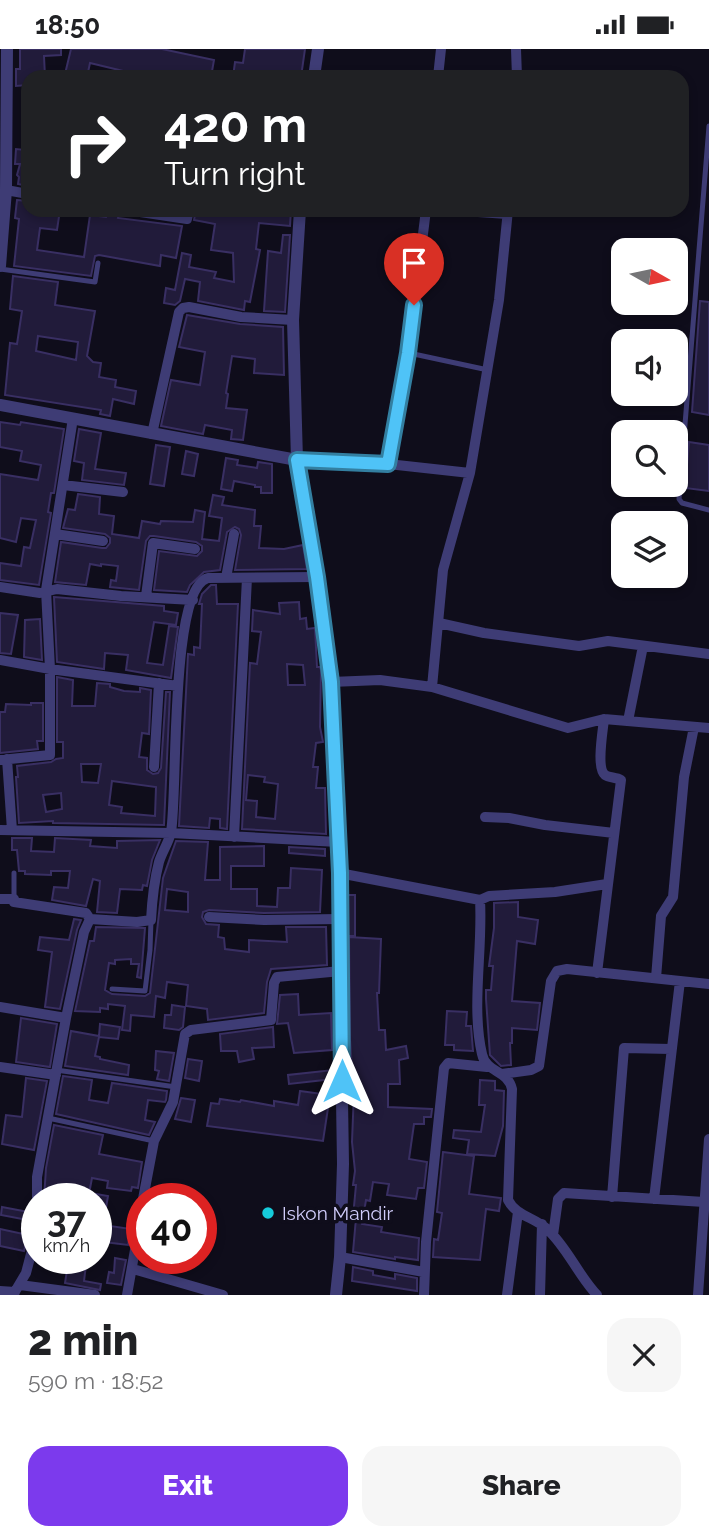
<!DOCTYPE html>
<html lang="en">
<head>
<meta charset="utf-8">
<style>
  :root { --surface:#fff; --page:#f6f6f6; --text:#202124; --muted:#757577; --accent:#7c3aed }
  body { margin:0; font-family:Raleway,sans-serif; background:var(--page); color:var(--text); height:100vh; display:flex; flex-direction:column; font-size:26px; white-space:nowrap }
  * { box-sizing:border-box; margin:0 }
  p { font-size:23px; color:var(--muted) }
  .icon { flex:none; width:38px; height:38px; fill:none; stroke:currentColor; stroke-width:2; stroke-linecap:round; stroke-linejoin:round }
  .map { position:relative; height:1246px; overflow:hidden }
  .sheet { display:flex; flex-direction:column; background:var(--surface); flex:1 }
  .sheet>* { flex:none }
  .hud { position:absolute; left:21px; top:21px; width:668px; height:147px; border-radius:21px; box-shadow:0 4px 10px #0003; background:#202124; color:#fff; overflow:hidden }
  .needle { width:46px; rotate:99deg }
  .tools { position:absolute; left:611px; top:189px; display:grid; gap:14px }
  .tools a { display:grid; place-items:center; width:77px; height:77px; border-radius:14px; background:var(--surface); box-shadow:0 4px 10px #0003; font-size:35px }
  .speed { position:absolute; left:21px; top:1134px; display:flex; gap:14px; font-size:35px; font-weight:700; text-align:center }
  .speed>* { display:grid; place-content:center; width:91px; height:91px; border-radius:50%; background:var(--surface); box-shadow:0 4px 10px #0003; line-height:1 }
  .speed small { font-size:18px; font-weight:400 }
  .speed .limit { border:10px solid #d22; background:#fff; color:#111 }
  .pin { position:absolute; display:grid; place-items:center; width:60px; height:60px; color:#fff; margin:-72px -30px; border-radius:50% 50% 50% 0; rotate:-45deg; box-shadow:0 0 7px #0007 }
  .pin .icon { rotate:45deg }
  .me { position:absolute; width:77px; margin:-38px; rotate:0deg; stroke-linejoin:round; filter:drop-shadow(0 0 5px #0008) }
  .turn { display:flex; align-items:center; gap:24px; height:147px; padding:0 28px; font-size:32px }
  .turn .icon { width:91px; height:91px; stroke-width:2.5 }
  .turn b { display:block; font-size:49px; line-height:60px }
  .round { display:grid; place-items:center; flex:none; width:74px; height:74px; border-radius:21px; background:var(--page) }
  .overview { display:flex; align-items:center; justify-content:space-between; height:119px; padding:0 28px }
  h1 { font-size:42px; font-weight:800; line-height:52px }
  .primary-button { display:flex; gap:14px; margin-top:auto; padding:14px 28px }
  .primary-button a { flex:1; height:80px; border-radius:21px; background:var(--accent); color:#fff; font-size:28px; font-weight:800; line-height:80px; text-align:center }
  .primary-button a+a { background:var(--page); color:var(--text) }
  .status { display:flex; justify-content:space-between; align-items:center; height:49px; padding:0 35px; background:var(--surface); direction:ltr }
  .status svg { height:19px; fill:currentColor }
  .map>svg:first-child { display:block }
  .building { fill:#211b3a; stroke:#392f63; stroke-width:2; fill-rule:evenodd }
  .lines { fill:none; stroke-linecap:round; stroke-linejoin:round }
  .service { stroke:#3e3c75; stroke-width:5 }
  .minor { stroke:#3e3c75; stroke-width:10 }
  .tertiary { stroke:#3e3c75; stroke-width:12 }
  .route-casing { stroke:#337fa1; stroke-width:18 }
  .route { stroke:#4fc3f7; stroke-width:12 }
  .poi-dot { fill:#16cbdb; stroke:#0f0d1b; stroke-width:2.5 }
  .labels { text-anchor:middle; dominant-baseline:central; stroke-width:7; stroke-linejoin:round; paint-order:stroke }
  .poi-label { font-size:19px; fill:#d0ccfa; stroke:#0f0d1b; text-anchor:start }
</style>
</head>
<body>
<div class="status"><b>18:50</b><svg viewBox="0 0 49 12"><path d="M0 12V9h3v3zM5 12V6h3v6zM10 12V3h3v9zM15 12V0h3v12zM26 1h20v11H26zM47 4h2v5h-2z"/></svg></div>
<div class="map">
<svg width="709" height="1246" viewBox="0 0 709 1246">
  <rect width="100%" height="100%" fill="#0f0d1b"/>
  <!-- building -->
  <path class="building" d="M20,0H61V6L44,7L45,28H28V36L16,37V20H20Z
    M71,0H162L214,11L211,28H148L90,14L87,28H80L65,25Z
    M245,0H305L301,28H233L235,13L243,14Z
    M27,97H28V137L18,135L19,128L17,126L20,115H15L16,100L25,101Z
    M17,151L28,152V161H60L57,181L40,179L37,201L84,208L90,166L106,168L107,163L119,165L118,169L182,177L176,209L161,206L160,217L99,206L95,207L91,227L14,217L19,170L15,169Z
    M196,161H291L290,177L259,174L256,200L260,201L250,253L245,252L244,261L198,252L200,233L185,230L180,252L175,256L164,254L166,239L175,241L182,204L191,206L189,218L216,223L214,229L234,233L233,204L211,201L215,175L194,171Z
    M283,186H290L285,263L264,262L268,202L281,204Z
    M13,227L58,233L55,256L95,262L87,307L93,313L101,314L99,328L116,331L115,338L136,342L134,355L113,350L110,367L100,365L101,361L5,346L10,294L17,295L22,262L10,260ZM38,287L78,293L76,311L36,302Z
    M700,252L709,253V366L692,363Z
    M187,266L240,275L283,278L284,326L254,324L255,310L232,307L226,344L228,345L226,359L247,361L243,391L231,390L232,381L205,376L203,385L161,377L171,331L200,336L205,303L179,298Z
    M0,373L20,376L21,373L64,380L54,444H51L48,463L51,464L39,536L0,531V514L21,517L24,498L30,499L36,471L21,469L16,493L0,489V425L38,431L41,416L20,412L22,402L0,398Z
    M79,380L101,384L95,420L126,424L124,436L82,431L84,414L74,412Z
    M689,393L709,396V442L685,439Z
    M156,396L170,398L164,437L150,435Z
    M186,402L198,405L194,427L182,425Z
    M226,409L238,411L237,416L257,419L258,413L272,415V444H261V438H255V436L234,432L232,442L221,440Z
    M78,445L100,448L99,465L114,467L112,485L139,489L142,472L160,475L161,472L193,473L195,461L205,463L202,490L219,492L222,469L209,467L213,446L224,448L222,456L255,461L254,477H261L259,499L284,500L303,496L307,520L235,521L241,486L239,480L235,478L227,483L220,521L204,523L190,536L187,543L154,541L159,502L197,507L202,502V497L196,493L154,487H150L146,492L139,541L110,538L111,531L116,532L118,517L101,515V517L90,515L86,536L55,533L61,493L102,499H106L110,494V489L105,485L63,479L68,460L75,461Z
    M211,536H216L217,555H238L227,780L220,779V770L210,769L209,779L179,777L188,605L194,606V598L200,599L202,555H199L202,545Z
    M54,548L164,557V562L178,564L176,576L154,573L147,614L163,616L169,577L178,578L171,629L126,621L128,606L105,604L104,620L57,613Z
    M299,553L300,570L306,569L307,580L315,579L317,618H320L321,621L320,678L323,693L316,694L313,718H318L316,739H325L326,785L242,780L250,614L257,615L261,583L252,582L253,561L280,565L279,554ZM287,615L303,616L305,636H288ZM248,726L265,728L264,733L278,735L275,770L256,768L257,752L246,751Z
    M0,564L18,566L11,605L0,604Z
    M40,570L42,611L24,608L25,571Z
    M57,628L73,631L72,657H95L97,634L110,635V638L124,642L140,643V639L151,641L149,685L142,684L139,708L147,709V721L153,725L158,724L161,719L166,643H170L164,776L53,774V772L19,774L16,728H18L17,717L51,713L56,710L63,709V693H57ZM81,715H101L98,734L82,733ZM112,732L156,738L155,767L121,764L122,758L109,756ZM61,744L62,760L46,763L43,746Z
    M31,654H43V692H37L38,700L0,704V663H5L6,655L31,656Z
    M12,789H32L31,802L54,803L55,789L91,791L90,797L117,799V792L160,791L152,811L147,837L143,836L142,841L120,840L117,864L97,863L100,832L93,830L86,857L52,851L54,838L68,839L70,822H51V826L25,825V822H19L17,801H12Z
    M176,792L208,793L205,831H220V798L264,797V817H231V840H257V857L277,858L278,839H290L291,819L322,821L320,863L264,864L209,861L203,863L202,868L206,875L219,876L218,888L224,889L225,900L249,903V891L287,893L286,878H326L327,916L271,920L267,933L264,964L208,971L207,960L186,957L188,936L167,933L165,949L156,947L154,968L131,966L130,982L122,981L125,957L108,955V960L100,959V963L75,962L90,892H94L96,878L145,879L141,929L137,928L139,915H131V910L115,911V915L109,914L105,941L112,945L145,947L150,944L163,829ZM167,840L188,843V863L165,861Z
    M289,798L325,800V807L289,804Z
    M348,846H355V887H348Z
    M518,853V868L538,871L535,895L517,892L512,952L540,954L537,981L512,979V994H510L511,1016L501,1017L490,1006L486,950V941H491L493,917H489L494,879V854Z
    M74,870L81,871L77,881L60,960L45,958L52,903L38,901L40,888L69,891Z
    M349,888L381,890L379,944H377L379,981H385L386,1001L406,997L408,1009L399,1011L400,1035H388V1058L432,1060L431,1068H424V1075H414L409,1110L427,1113L424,1139H418L416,1150L387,1146L389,1135L373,1133L370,1152L366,1151L362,1175L382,1178L381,1183L419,1189L418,1211L395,1208V1210L353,1203L356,1169L353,1168L356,1136H353L355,1122L352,1093L354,1042H351V1032H353L350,991Z
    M298,945L299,966L331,964L332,1001L294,1004L288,974L277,975L280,946Z
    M172,956L185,958L183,978L179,981L164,979L165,966H171Z
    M447,962L467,963L466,977H471L473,1002L454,1001V996H445Z
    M21,969L57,975L50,1018L16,1013Z
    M100,975L120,978L118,990L99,988L95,1007L100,1008V1010L129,1016L128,1026L65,1017L71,982L99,987Z
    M273,978L274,998L252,999L254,1010L239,1013L237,1002H221L220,985Z
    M156,1002L174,1004L169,1032L157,1030L159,1022L155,1021Z
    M188,1010L202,1012L199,1032L185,1029Z
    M333,1021V1030L289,1035L288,1026Z
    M63,1027L92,1031L89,1051L108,1054L112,1034L167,1042L166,1051L165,1053L148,1051L145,1071L155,1073L149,1086L56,1065Z
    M26,1029L47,1032L34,1101L2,1095L6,1066L22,1068Z
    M480,1031L495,1032V1041L504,1042L503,1077L495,1107L467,1105L469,1091L453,1089L454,1081L481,1083L485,1056H479Z
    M300,1042L330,1046L323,1092L207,1077L211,1054L219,1055L220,1050L240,1053L241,1051L274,1057V1052L298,1056Z
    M181,1049L195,1051L191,1073L175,1070Z
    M54,1076L103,1086L99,1105L142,1113L138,1139L132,1138L131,1142L107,1139L108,1132L92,1129L88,1150H44L46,1119Z
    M443,1103L474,1107L469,1145L501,1149L499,1162L486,1160L480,1211L433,1208L434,1190L438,1191L442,1164L437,1163Z
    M96,1145L108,1147L103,1176L131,1180L128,1196L96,1192Z
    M2,1158L34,1164L33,1172L1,1166Z
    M0,1180L28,1186L24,1202L0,1197Z
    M115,1209L126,1211L121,1236L107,1234L109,1223L114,1224Z
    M68,1215L86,1216L84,1232L101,1235L100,1241L65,1234Z
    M353,1218L373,1222V1226L395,1230V1225L417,1229V1242L352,1232Z"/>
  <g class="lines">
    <!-- service -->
    <path class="service" d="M709,77L679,450L682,454L709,461
      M0,220L95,233L98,214
      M409,304L488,321
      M14,850V824
      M112,940L145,942L150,901L151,871
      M56,1021L176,1038
      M48,1069L154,1092"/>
    <!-- minor -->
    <path class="minor" d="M516,0L517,28
      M438,28L441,0
      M6,141L28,145
      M127,161L187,170L189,161
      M449,161L507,165
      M152,385L179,263L183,259L189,258L241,268L293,271
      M297,411L388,415L470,424
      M388,415L408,304L426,161
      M63,436L123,443
      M55,485L103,492
      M226,529L234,485
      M0,538L40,544L57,540L121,547L193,551
      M146,547L153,494L195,500
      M439,574L484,584L579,597L608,592L709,605
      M0,611L50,620L178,637
      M331,633L380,631L432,638L568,679L604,670L709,679
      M432,638L443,521L470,424L499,251L508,161
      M628,672L643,597
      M7,710L12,781
      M0,711L50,706V620L46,541L73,369
      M154,718L159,634
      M485,768L509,769L545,776L614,784
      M0,781L171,784L338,793
      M234,788L247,529
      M339,824L480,851L489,847L555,843L607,835
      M0,850H14V853L86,864L90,870
      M480,851C483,900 471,958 482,1005C486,1024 508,1021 512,1040L508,1151C516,1167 534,1168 547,1180C567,1198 578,1226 597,1246
      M209,868L264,871L340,870
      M597,924L621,731C616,728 609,729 605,726C596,719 603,681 604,670
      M656,929L661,867L673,848L684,728L694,678
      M0,958L66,969
      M0,1018L56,1026
      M502,1025L531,1021L539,1017L551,932L557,922L567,920L709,935
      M612,1148L624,999L671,1000
      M37,1150V1128L66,969L84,883L90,870L137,873L151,871C152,852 154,832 159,813C162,803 169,793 171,783C178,745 169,539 208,529L317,528
      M143,1150L154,1092L173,1053L185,985L191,981L271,971L274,934L277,928L341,922
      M654,1150L680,932
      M553,1186L558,1150L564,1144L704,1153
      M340,1208L424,1223
      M133,1220L223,1246
      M20,1236L95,1246
      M0,1242L15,1243
      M13,1246L26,1224L37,1182
      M127,1246L142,1161
      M424,1246L426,1193L444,1019L448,1014L487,1018
      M507,1246L518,1163
      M540,1246L542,1175
      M698,1246L709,1090"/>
    <!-- tertiary -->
    <path class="tertiary" d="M314,28L318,0
      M300,161L293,271L297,411L317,528L331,633L338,793L343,1115L340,1208L336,1246
      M0,217L6,141L7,0
      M0,356L297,411"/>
  </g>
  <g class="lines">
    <defs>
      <path id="route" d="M342,1032L340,824L331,633L317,528L297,411L388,415L408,304L414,256"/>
    </defs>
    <!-- route casing -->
    <use href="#route" class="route-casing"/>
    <!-- route -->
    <use href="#route" class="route"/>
  </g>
  <!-- markers -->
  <circle class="poi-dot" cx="268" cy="1164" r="7"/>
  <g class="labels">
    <!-- poi labels -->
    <g class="poi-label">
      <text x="282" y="1164">Iskon Mandir</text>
    </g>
  </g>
</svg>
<div class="tools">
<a><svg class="needle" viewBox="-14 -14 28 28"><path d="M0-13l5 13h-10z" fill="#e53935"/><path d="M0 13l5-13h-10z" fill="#757577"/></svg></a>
<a><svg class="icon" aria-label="sound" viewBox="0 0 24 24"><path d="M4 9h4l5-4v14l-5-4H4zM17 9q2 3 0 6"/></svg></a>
<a><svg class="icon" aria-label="search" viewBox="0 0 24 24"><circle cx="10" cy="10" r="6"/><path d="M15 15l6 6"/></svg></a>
<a><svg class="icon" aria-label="layers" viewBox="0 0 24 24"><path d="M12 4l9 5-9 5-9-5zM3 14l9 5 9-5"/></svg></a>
</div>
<div class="speed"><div>37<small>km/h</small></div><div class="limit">40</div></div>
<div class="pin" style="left:414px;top:256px;background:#d93025"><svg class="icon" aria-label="arrive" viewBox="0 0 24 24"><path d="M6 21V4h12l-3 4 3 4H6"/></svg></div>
<svg class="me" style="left:342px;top:1032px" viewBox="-20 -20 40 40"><path d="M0-17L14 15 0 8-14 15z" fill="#4fc3f7" stroke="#fff" stroke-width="4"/></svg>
<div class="hud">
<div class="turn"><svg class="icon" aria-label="right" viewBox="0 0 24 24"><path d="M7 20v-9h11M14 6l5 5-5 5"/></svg><div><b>420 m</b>Turn right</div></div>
</div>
</div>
<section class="sheet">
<div class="overview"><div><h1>2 min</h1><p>590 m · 18:52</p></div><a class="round"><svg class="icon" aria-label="close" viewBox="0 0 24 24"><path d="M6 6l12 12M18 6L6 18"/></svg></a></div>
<div class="primary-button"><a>Exit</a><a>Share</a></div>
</section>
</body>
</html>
